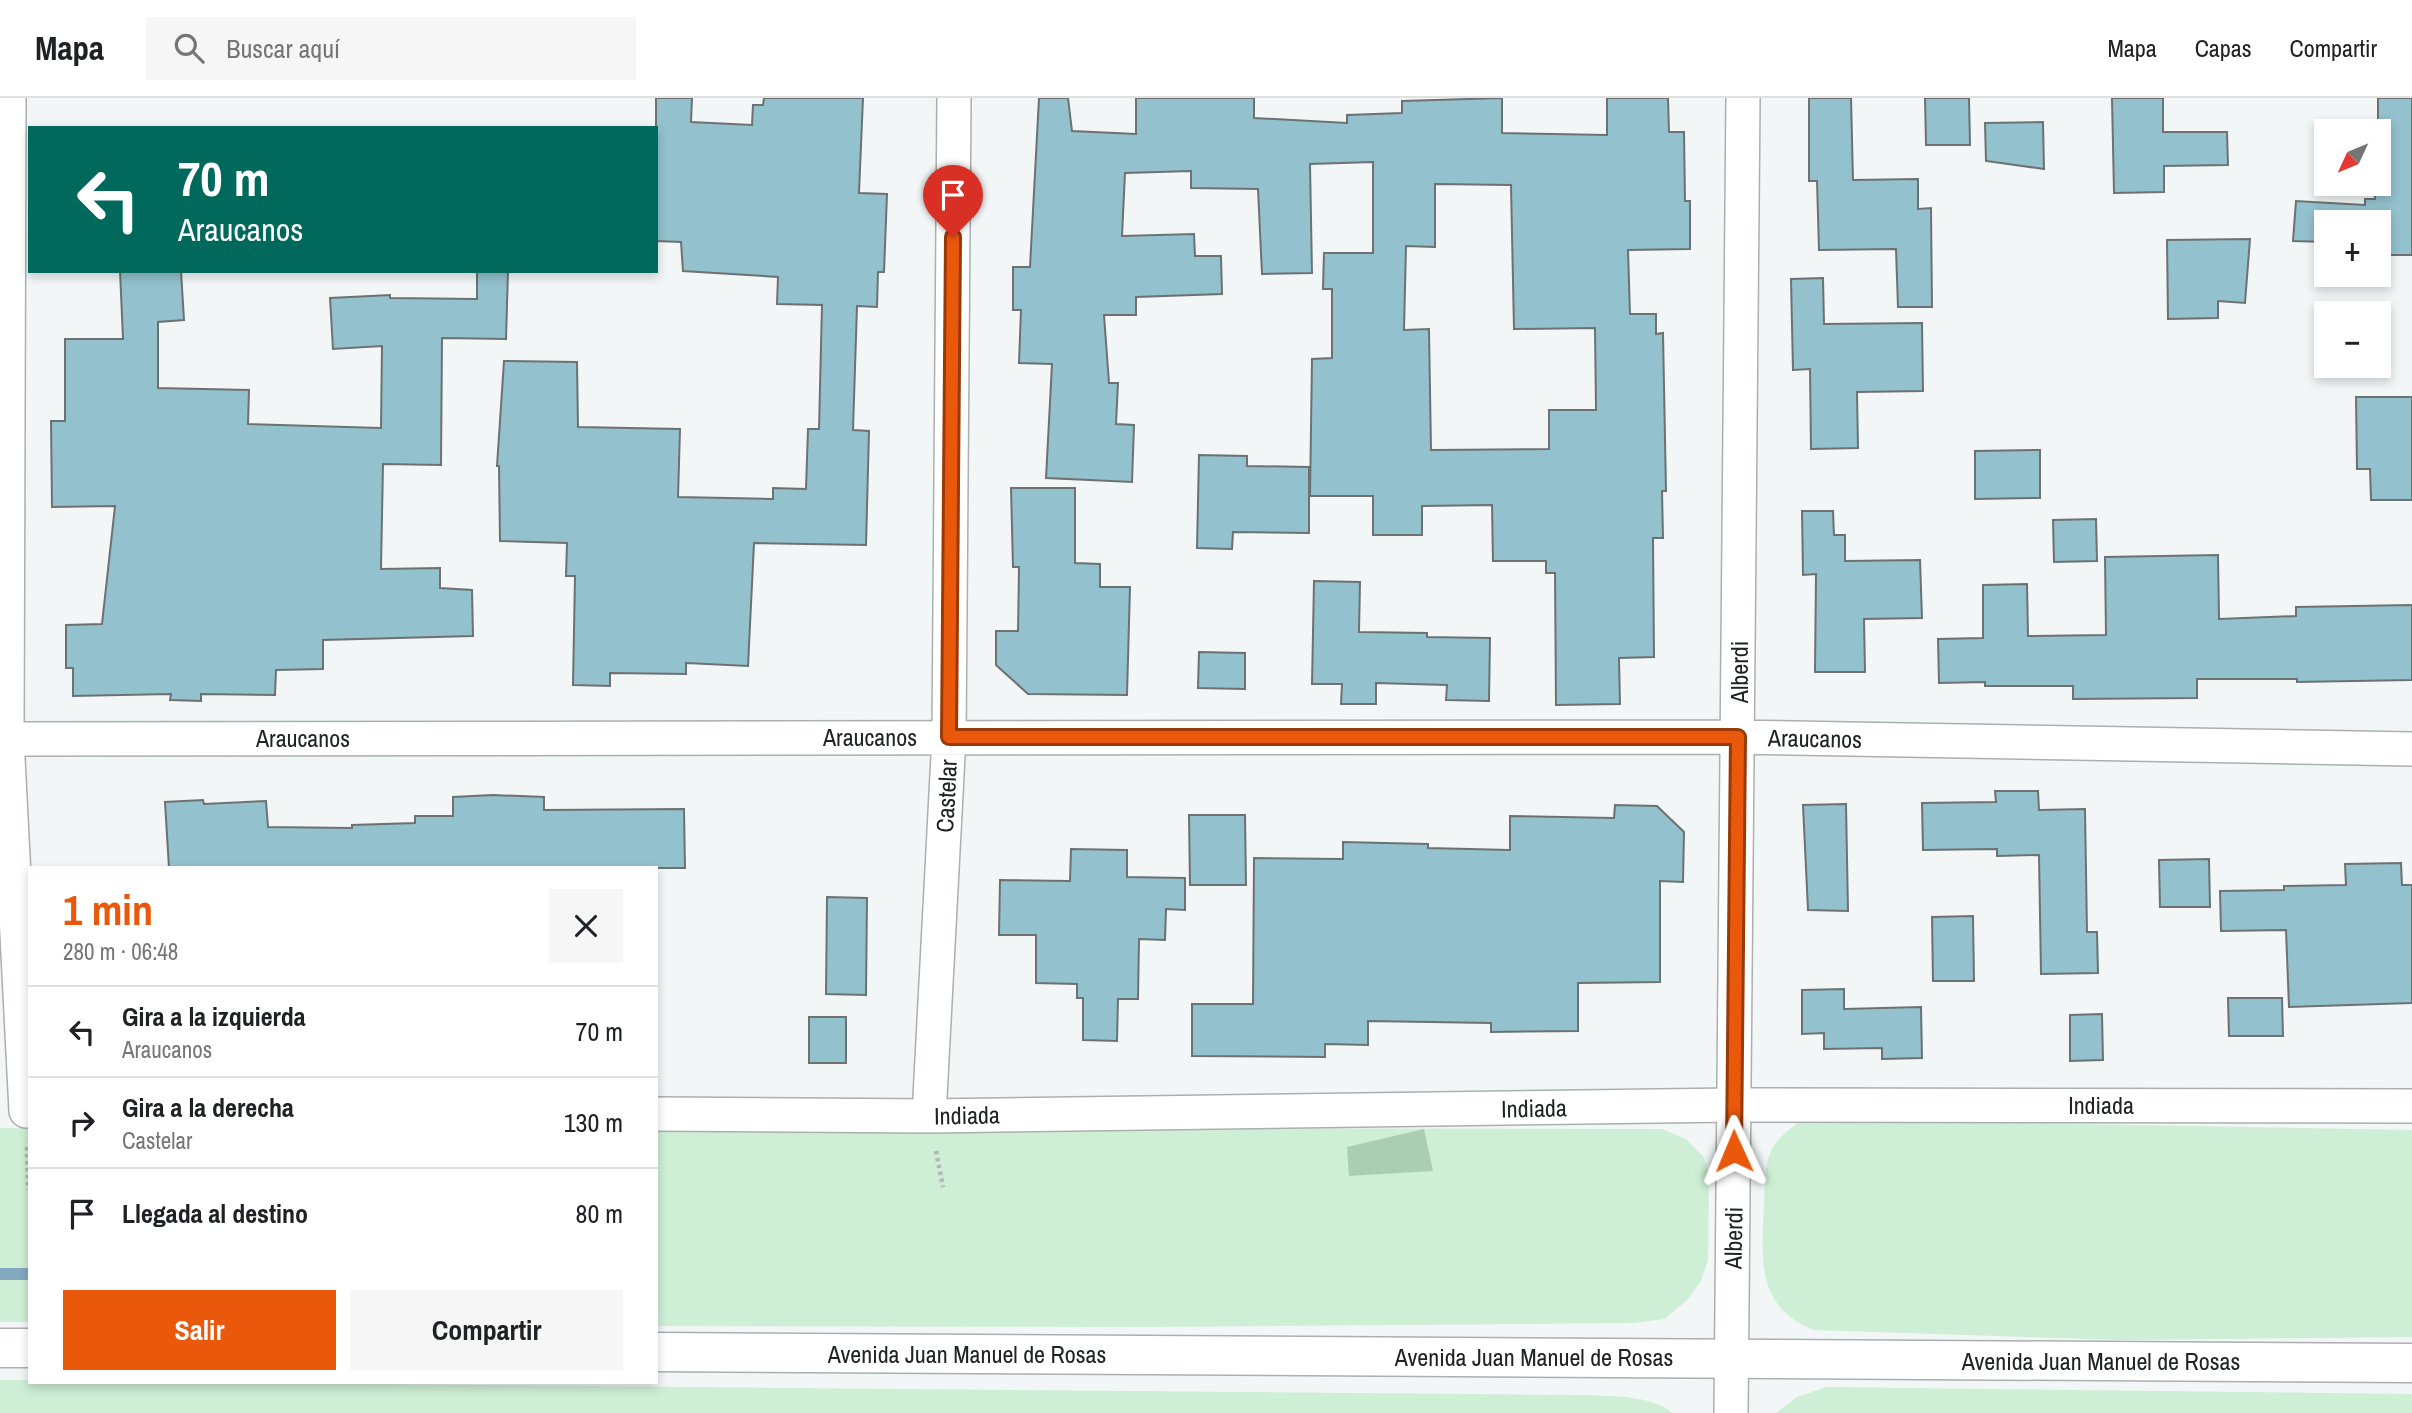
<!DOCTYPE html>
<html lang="es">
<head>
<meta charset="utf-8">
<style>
  :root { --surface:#fff; --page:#f6f6f6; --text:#202124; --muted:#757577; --line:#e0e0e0; --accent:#ea580c }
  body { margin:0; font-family:"Archivo Narrow",sans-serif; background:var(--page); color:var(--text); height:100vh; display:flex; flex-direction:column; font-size:26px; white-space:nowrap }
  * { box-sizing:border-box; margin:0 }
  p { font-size:23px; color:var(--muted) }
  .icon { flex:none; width:38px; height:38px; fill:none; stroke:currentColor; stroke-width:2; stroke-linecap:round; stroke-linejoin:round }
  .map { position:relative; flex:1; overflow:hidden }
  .panel { position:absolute; left:28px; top:768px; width:630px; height:518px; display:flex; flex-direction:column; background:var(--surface); border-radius:0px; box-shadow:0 4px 10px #0003 }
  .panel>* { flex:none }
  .banner { position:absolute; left:28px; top:28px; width:630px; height:147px; border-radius:0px; box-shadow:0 4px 10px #0003; background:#00695c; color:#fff; overflow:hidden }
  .needle { width:46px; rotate:226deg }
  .fabs { position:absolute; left:2314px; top:21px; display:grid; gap:14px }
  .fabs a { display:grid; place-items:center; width:77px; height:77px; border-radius:0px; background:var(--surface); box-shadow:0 4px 10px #0003; font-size:35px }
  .pin { position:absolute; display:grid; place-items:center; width:60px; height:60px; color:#fff; margin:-72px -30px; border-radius:50% 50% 50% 0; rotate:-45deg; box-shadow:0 0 7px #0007 }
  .pin .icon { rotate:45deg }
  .me { position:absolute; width:77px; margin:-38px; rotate:359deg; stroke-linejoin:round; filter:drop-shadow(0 0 5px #0008) }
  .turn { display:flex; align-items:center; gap:24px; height:147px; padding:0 35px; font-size:32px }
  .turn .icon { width:91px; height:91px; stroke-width:2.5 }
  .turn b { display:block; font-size:49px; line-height:60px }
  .round { display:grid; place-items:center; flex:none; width:74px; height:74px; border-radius:0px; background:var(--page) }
  .head { display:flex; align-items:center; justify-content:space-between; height:119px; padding:0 35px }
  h1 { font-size:42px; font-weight:700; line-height:52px; color:var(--accent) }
  .button { display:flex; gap:14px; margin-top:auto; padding:14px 35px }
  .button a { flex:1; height:80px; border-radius:0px; background:var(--accent); color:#fff; font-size:28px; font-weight:700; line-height:80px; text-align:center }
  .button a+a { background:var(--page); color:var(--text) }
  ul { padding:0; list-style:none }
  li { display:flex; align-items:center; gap:21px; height:91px; padding:0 35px; border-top:2px solid var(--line) }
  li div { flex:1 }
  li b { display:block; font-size:26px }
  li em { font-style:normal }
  header { display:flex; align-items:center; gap:42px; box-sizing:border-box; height:98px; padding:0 35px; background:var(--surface); border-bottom:2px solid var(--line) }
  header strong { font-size:33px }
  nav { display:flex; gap:38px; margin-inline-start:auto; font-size:24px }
  .search { width:490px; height:63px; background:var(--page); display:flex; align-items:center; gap:18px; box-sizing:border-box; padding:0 24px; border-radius:0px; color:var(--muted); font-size:26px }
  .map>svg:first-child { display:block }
  .green { fill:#ceefd5 }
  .forest { fill:#abcdb3 }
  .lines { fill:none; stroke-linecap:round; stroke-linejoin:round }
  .stream { stroke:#84a8bf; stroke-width:12 }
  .building { fill:#93c1cd; stroke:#6d7172; stroke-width:2; fill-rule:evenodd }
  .minor-casing { stroke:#abafaf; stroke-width:36 }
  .primary-casing { stroke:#abafaf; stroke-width:41 }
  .path { stroke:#b2b6b6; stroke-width:4.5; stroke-dasharray:3.5 3.5; stroke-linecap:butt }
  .minor { stroke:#fff; stroke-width:33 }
  .primary { stroke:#fff; stroke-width:38 }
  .route-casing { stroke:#983908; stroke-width:18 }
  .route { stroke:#ea580c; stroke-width:12 }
  .labels { text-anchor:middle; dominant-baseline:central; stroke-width:6; stroke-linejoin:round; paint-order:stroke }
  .street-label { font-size:24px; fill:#212323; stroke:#fff }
</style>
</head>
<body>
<header>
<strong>Mapa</strong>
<div class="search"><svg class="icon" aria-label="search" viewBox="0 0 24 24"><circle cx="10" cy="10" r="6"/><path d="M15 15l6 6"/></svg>Buscar aquí</div>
<nav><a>Mapa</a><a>Capas</a><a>Compartir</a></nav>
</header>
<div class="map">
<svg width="2412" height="1315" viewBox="0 0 2412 1315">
  <rect width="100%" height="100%" fill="#f2f6f6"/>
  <!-- green -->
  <path class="green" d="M1803,1021L2412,1032V1239L2120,1242L1813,1232C1754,1208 1762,1157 1764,1104C1765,1087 1764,1066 1772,1051C1778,1039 1793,1029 1803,1021Z
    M0,1030H30V1224H0Z
    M656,1030L1662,1031L1686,1041L1703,1058L1709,1076L1708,1163L1700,1185L1687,1202L1665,1221L1633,1225L1147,1229L656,1228Z
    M0,1282H30V1284L246,1285L1584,1297C1614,1299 1648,1296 1673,1315H0Z
    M1827,1289L2412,1296V1315H1776L1797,1299Z"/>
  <!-- forest -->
  <path class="forest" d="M1424,1031L1433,1073L1349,1078L1347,1049Z"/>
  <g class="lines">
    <!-- stream -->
    <path class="stream" d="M0,1176H30"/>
  </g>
  <!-- building -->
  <path class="building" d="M656,0H692L691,24L752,27L753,7H763L764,0H863L859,95L887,96L884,174H878L877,209L857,208L853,332L869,333L866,447L754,445L748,568L686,565V576L610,575V588L573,587L575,478H566L567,445L500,443L499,368H497L504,263L577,264L578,329L680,331L678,399L773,401V390L806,391L808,331H819L822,207L777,206L778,179L683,173L681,144L656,143Z
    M1039,0H1068L1072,33L1136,36V0H1254V20L1347,25V17L1402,15V3L1502,0V35L1607,37V0H1668L1669,34H1684L1685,103H1690V151L1628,152L1630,216H1656V236L1663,235L1666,393H1662L1663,440H1653L1654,559L1619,560L1620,606L1556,607L1555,475H1546V463H1493L1492,407L1422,408V437H1373V398H1310L1312,261L1332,260V191H1323L1324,155H1373V64L1310,66L1312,175L1262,176L1258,91L1191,90V73L1125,75L1122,138L1194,136L1195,158H1221L1222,196L1136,199V217H1104L1109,285H1118L1116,326L1134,327L1132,384L1046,380L1052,266L1019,265L1021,212H1013V169H1030ZM1435,86L1511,87L1514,231L1595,230L1596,312H1549V351L1431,352L1429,231L1404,232L1406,148L1435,149Z
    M1809,0H1851L1853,82L1918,81V111L1931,110L1932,209H1898L1896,151L1819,152L1817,83H1809Z
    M1925,0H1969L1970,47H1926Z
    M2112,0H2163V34H2227L2228,67L2164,68V94L2114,95Z
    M2378,0H2412V157H2378V124H2326V144L2293,143L2296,103L2365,107V101H2375L2374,86H2378Z
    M2043,24L2044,71L1986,63L1985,25Z
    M2250,141L2245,205L2218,203V220L2168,221L2167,142Z
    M120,173H181L184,222L158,224V290L249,292L248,326L381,330L382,248L333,251L330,200L390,197V200L477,201V173H508L506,241L442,240L441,367L383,366L381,471L440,470V490L472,492L473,538L323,542V571L276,572L275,597L201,596V603L170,602L171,596L73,598V570H66V527L102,526L115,408L52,409L51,323H65V241H123Z
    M1823,180L1824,226L1922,225L1923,293L1857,294L1858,350L1811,351L1810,271L1793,272L1791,181Z
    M2356,299H2412V402H2371L2370,371H2357Z
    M2040,352V400L1975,401V353Z
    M1199,357L1247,358V368L1309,369V435L1233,434L1232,451L1197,450Z
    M1011,390H1075V465L1100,466V489H1130L1127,597L1028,596L996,567V533H1018L1019,469H1013Z
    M1802,413H1833L1834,437H1845V463L1920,462L1922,520L1864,521L1865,574H1815L1816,476L1803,477Z
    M2096,421L2097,463L2054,464L2053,422Z
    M2218,457L2219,521L2296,518V509L2412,507V582L2297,584V581H2197V600L2073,601V588H1985V584L1939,585L1938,541L1983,540V487L2027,486L2028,538L2106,537L2105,459Z
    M1314,483L1360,484L1359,534L1427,535V539L1490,540L1489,603L1446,602L1447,587L1376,585V606H1341L1342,586H1312Z
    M1199,554L1245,555V591L1198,590Z
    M1995,693H2038L2039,712L2085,711L2087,834H2097L2098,875L2041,876L2039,757L1997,758V751L1923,752L1922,705L1996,704Z
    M493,697L544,699V712L684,711L685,770H169L165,704L203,702L204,706L266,703L268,729L352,730V727L415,725V718H453V699Z
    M1846,706L1848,813L1808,812L1803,707Z
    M1615,707L1657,708L1684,734L1683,784L1660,783V884L1578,885V933L1491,934V925L1368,923V947L1325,946V959L1192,958V906H1253L1254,760L1343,761V744L1428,746V750L1510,752V718L1614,720Z
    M1189,717H1245L1246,787H1190Z
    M1071,751L1127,752V779L1185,780V812L1166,811L1165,842L1139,841L1138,901H1118L1117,943L1083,942V900H1077V886L1036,885V837H999L1000,782L1070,783Z
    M2209,761L2210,809H2160L2159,762Z
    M2401,765L2402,787H2412V905L2289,909L2286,832L2221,833L2220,793L2284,792V788L2346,787L2345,766Z
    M827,799L867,800L866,897L826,896Z
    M1973,818L1974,883H1933L1932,819Z
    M1844,891V911L1921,909L1922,960L1882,961V950L1824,951V935L1802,936V892Z
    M2228,900H2282L2283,938H2229Z
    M2102,916L2103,962L2070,963V917Z
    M809,919H846V965H809Z"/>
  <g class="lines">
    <defs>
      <path id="minor" d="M9,0L7,641L26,1013
        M0,641L1738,639L2412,651
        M656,1016L929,1018L1733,1007L2412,1008
        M929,1018L949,639L954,0
        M1731,1315L1743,0"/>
      <path id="primary" d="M0,1250H30
        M656,1254L2412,1265"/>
    </defs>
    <!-- minor casing -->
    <use href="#minor" class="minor-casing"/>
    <!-- primary casing -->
    <use href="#primary" class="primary-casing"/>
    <!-- path -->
    <path class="path" d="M27,1049L28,1092
      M936,1053L943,1089"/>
    <!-- minor -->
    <use href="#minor" class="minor"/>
    <!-- primary -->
    <use href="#primary" class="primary"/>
  </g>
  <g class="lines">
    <defs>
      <path id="route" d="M953,139L949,639H1738L1734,1053"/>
    </defs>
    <!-- route casing -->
    <use href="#route" class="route-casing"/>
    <!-- route -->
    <use href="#route" class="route"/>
  </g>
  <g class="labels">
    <!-- street labels -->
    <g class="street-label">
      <text transform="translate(1739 574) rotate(-90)">Alberdi</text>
      <text x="870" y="639">Araucanos</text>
      <text x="303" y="640">Araucanos</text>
      <text transform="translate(1815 640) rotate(1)">Araucanos</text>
      <text transform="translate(946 698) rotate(-87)">Castelar</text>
      <text x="2101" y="1007">Indiada</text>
      <text transform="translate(1534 1010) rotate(-1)">Indiada</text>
      <text transform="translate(967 1017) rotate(-1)">Indiada</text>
      <text transform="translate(1733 1140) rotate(-89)">Alberdi</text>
      <text x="967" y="1256">Avenida Juan Manuel de Rosas</text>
      <text x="1534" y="1259">Avenida Juan Manuel de Rosas</text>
      <text x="2101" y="1263">Avenida Juan Manuel de Rosas</text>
    </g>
  </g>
</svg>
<div class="fabs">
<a><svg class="needle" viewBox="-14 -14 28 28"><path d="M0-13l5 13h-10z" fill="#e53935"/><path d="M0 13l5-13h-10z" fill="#757577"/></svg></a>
<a>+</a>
<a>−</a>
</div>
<div class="pin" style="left:953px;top:139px;background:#d93025"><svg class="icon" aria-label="arrive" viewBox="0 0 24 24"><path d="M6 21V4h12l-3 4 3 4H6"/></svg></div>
<svg class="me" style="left:1734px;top:1053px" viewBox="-20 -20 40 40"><path d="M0-17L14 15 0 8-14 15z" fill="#ea580c" stroke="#fff" stroke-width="4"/></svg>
<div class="banner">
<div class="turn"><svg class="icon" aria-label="left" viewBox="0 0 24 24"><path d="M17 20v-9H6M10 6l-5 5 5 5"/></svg><div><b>70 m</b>Araucanos</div></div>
</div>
<section class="panel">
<div class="head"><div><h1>1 min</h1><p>280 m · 06:48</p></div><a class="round"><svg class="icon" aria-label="close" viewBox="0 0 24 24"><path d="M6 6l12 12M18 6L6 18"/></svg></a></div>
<ul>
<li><svg class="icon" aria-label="left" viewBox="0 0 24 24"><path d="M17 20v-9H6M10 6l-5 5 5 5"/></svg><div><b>Gira a la izquierda</b><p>Araucanos</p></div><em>70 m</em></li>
<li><svg class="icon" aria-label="right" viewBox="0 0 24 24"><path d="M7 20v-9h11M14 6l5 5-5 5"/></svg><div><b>Gira a la derecha</b><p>Castelar</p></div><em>130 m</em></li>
<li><svg class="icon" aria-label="arrive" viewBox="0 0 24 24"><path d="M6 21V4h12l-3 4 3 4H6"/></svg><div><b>Llegada al destino</b></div><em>80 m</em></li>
</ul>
<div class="button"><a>Salir</a><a>Compartir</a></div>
</section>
</div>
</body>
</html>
